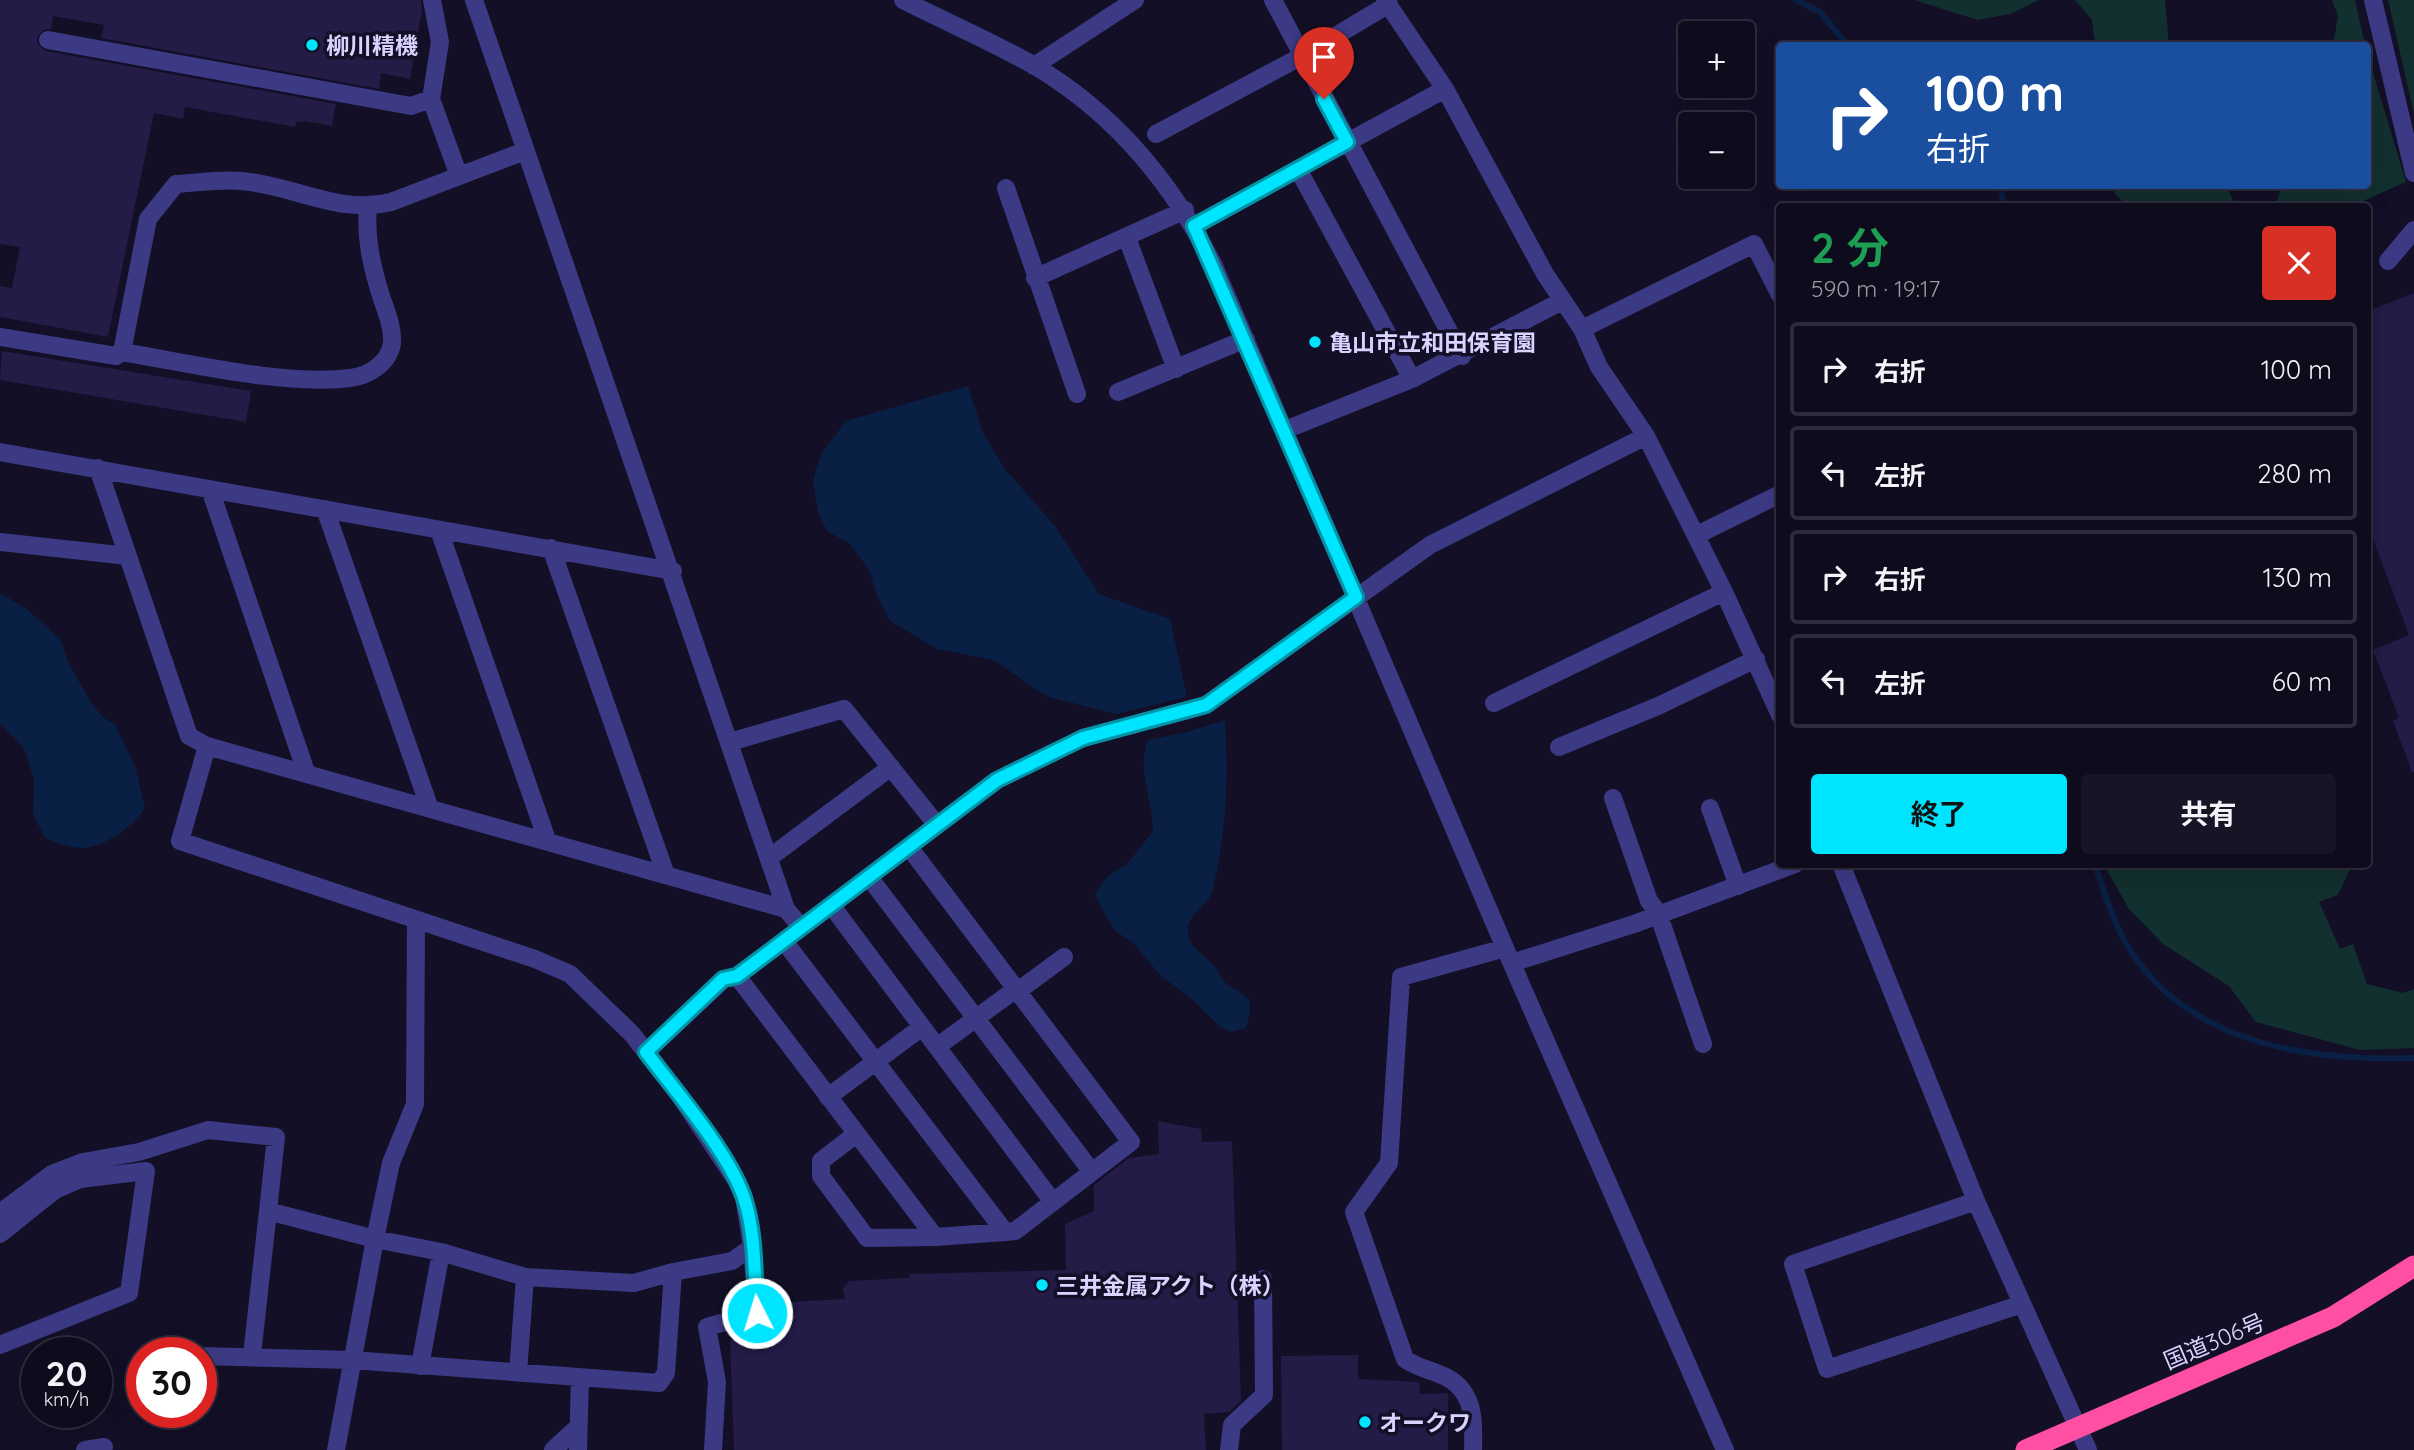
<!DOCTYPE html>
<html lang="ja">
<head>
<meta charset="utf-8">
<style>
  :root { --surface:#0e0b1c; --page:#171425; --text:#f1f3f6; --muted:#9b9ba3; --line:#2e2b3b; --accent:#00e5ff }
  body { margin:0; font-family:Quicksand,"Noto Sans JP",sans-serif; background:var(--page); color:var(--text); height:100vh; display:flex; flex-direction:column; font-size:26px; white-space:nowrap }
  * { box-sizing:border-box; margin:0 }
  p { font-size:23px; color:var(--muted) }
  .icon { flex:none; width:38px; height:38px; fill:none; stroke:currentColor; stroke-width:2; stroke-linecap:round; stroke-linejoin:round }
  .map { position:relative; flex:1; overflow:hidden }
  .panel { position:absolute; left:1776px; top:203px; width:595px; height:665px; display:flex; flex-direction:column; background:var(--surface); border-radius:7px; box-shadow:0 7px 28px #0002,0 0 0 2px var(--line) }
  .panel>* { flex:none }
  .guide { position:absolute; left:1776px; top:42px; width:595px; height:147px; border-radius:7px; box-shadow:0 7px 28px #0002,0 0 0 2px var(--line); background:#1a4fa0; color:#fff; overflow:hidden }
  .fabs { position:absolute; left:1678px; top:21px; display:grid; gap:14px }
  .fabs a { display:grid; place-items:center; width:77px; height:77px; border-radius:7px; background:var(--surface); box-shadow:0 7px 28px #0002,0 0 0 2px var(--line); font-size:35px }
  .speed { position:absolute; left:21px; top:1337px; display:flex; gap:14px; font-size:35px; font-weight:700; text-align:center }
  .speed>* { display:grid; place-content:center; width:91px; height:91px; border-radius:50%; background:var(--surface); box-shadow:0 7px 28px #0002,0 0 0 2px var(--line); line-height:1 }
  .speed small { font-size:18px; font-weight:400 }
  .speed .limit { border:10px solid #d22; background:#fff; color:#111 }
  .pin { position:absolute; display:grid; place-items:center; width:60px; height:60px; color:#fff; margin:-72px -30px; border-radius:50% 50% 50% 0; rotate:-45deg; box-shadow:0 0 7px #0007 }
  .pin .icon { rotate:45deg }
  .me { position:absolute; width:77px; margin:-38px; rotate:355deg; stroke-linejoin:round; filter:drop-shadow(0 0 5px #0008) }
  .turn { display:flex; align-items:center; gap:24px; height:147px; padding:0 35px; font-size:32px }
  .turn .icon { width:91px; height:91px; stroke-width:2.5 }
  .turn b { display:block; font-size:49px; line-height:60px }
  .round { display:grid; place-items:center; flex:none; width:74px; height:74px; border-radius:7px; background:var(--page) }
  .headline { display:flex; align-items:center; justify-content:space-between; height:119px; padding:0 35px }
  h1 { font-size:42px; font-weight:700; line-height:52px; color:#1e9e55 }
  .button { display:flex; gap:14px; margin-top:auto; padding:14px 35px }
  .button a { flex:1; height:80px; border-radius:7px; background:var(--accent); color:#111; font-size:28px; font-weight:700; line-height:80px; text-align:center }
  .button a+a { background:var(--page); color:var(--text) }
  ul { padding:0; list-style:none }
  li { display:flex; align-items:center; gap:21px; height:94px; margin:0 14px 10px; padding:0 21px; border:4px solid var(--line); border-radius:7px }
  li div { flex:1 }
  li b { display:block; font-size:26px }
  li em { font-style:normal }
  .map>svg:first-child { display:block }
  .green { fill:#12302f }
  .water { fill:#0a1f44 }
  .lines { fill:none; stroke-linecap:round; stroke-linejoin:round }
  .stream { stroke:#0a1f44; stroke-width:6 }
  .building { fill:#241b47 }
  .minor { stroke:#3d3a85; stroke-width:18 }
  .highway { stroke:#ff4fa3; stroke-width:21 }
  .route-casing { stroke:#0095a6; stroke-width:18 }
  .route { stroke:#00e5ff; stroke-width:12 }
  .poi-dot { fill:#00e5ff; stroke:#130f26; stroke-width:2.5 }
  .labels { text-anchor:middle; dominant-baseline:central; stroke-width:7; stroke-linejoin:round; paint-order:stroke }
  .poi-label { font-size:23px; font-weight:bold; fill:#d9d4ff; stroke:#130f26; text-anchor:start }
  .street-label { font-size:23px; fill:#d9d4ff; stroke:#130f26 }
</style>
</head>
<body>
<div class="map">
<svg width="2414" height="1450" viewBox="0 0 2414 1450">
  <rect width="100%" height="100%" fill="#130f26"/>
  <!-- green -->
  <path class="green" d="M1914,0H2039L2010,14L1978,20Z
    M2075,0H2165L2169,45H2095L2092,20Z
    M2332,0H2355L2365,45H2333L2338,16Z
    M2388,0H2414V114Z
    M2368,56L2406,182L2352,206H2275L2282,186H2368V130L2373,127L2368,112Z
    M2113,186H2226L2236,206H2128L2114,193Z
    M2104,865H2352L2338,895L2319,902L2340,949L2353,944L2367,984L2403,993L2414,989V1048L2360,1050L2256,1022L2229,986L2163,944L2129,909Z"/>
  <!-- water -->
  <path class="water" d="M968,386L983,433L1005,469L1055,526L1099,594L1170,619L1187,697L1116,714L1046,696L994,660L937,649L890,621L877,596L869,570L850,544L827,531L818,512L813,481L821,454L846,421Z
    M0,593L27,609L60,639L69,664L92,704L103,717L115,725L135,766L145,807C135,826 103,848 82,848C70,848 56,842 45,838L33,814L34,780L24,748L0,723Z
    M1225,720C1228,780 1227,829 1213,889C1209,907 1186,913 1188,932C1189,949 1208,957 1217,969C1219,972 1220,976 1222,979C1241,1001 1258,986 1246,1028L1231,1032L1220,1027L1192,999L1161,976L1132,942L1114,930L1095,895L1107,877L1128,863L1153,831C1153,800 1136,769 1148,740L1187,732Z"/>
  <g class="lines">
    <!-- stream -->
    <path class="stream" d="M1796,0L1820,12L1848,46
      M2000,186L2004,206
      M2095,864C2103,890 2117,932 2132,953C2194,1046 2312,1061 2414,1058"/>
  </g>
  <!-- building -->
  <path class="building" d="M0,0H421L422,10L410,79L381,73L379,89L101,38L104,25L53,16L51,29L44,30L37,37L38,44L46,51L336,104L332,126L305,121L296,122L295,127L185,107L183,119L154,113L108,337L0,317V286L12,288L20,247L0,244Z
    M2414,293V772H2412L2393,721L2399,718L2373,650L2409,635L2368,526V311Z
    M2,351L251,391L246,422L0,380Z
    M1158,1121L1201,1129L1202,1142L1232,1141L1241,1401L1229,1412L1204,1414L1206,1450H734L730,1340L764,1338V1322L768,1313L767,1293L788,1291V1302L845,1299L843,1289L849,1281L909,1278L910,1274L1066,1270L1065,1224L1094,1211V1185L1129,1158L1159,1154Z
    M1358,1355V1379L1419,1382L1420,1394L1448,1393V1450H1282L1281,1356Z"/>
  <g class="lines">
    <!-- minor -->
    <path class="minor" d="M432,0L440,42L431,99L459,176
      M474,0L786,909L801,927
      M903,0C946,22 991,41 1033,65C1115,113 1172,182 1214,266L1505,948L1725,1450
      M1273,0L1462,356
      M1385,0L1445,89L1545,274L1582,329L1599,367L1646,436L1724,592L1780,715
      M2373,0L2414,173
      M48,40L411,106L431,99
      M1034,66L1135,0
      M1156,134L1302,56L1389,4
      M1298,169L1412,379
      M1006,188L1077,394
      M1194,226L1445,89
      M1127,238L1176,369
      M2388,261L2414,230
      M1035,278L1185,210
      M1582,329L1754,244L1780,295
      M0,337L116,356L122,352C189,363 284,386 350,378C369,376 389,363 392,343C393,327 386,311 381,296C372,267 365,238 368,207
      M122,352L148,219L176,184C197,183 220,179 241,181C294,185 338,215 391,202L525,151
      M1118,392L1246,339
      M1285,430L1412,379L1562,301
      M0,452L673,571
      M98,468L189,736L207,746L786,909
      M210,489L306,772
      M325,509L430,809
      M439,530L547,840
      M1697,535L1780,494
      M0,542L128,556
      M551,548L666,875
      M1494,703L1724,592
      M730,742L844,709L937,825
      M207,746L180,841L535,959L570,974L632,1034L680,1096L736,1180L744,1197L752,1247L732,1261L673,1272
      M1559,747L1658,706L1756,659
      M1613,798L1649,901L1658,913L1703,1044
      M1710,808L1738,886
      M769,858L891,767
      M1841,864L1976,1201L2088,1450
      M869,877L1092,1172
      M831,905L1053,1202
      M784,941L1005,1232L1015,1231L1131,1142L909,847
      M1512,963L1634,924L1795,864
      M737,976L935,1237L1005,1232
      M1018,991L1064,957
      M938,1046L1016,989
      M646,1052L724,979L737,976L997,780L1083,738L1206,705L1430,545L1646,436
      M828,1097L922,1027
      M856,1134L821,1161V1176L867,1238L935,1237
      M1976,1201L1793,1264L1827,1369L2022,1304
      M0,1213L52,1174L83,1162L139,1152L208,1130L276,1137L268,1211L375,1239L336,1450
      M0,1234L55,1190L80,1179L146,1171L129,1293L0,1345
      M252,1355L268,1211
      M201,1356L352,1360L659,1383L666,1373L673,1272L634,1283L525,1277L441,1252L375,1239L391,1163L415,1104L416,920
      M420,1366L441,1252
      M518,1372L525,1277
      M85,1450L104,1447
      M553,1450L577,1428
      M578,1450L580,1378
      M713,1450L717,1382L707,1327L757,1313L752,1247
      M1229,1450L1232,1425L1264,1395L1263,1279
      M1473,1450C1474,1422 1475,1392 1446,1377C1432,1370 1417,1368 1405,1359L1354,1212L1389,1163L1401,977L1505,948"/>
    <!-- highway -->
    <path class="highway" d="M2026,1450L2333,1317L2414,1266"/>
  </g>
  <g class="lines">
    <defs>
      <path id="route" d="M757,1313C754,1275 756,1231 743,1195C726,1149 676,1092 646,1052L723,979L737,976L997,780L1083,738L1206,705L1356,597L1194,226L1347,142L1324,99"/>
    </defs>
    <!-- route casing -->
    <use href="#route" class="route-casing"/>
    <!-- route -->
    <use href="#route" class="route"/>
  </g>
  <!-- markers -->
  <g class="poi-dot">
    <circle cx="312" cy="45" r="7"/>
    <circle cx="1315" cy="342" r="7"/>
    <circle cx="1042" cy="1285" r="7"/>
    <circle cx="1365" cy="1422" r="7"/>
  </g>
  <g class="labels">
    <!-- poi labels -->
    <g class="poi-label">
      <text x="326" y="45">柳川精機</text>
      <text x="1329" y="342">亀山市立和田保育園</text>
      <text x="1056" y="1285">三井金属アクト（株）</text>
      <text x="1379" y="1422">オークワ</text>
    </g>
    <!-- street labels -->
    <g class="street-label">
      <text transform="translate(2214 1341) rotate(-23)">国道306号</text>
    </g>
  </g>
</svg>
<div class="fabs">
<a>+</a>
<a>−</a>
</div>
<div class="speed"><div>20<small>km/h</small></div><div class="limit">30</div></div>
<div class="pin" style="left:1324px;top:99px;background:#d93025"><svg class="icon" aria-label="arrive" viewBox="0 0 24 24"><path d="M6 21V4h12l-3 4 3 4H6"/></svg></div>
<svg class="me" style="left:757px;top:1313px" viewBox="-20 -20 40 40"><circle r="17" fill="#00e5ff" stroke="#fff" stroke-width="3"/><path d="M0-11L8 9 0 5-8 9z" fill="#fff"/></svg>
<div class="guide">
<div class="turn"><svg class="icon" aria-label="right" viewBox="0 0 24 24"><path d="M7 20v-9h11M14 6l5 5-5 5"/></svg><div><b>100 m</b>右折</div></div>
</div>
<section class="panel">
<div class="headline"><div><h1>2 分</h1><p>590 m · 19:17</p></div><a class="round" style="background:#d93025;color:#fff"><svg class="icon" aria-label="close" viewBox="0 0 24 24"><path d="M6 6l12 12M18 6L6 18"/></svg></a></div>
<ul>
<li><svg class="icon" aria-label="right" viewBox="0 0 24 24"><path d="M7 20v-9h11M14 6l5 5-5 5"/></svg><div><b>右折</b></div><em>100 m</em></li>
<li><svg class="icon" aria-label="left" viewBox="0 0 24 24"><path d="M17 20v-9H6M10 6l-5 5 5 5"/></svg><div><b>左折</b></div><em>280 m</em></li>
<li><svg class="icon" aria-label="right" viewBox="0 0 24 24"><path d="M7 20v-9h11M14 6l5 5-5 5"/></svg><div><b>右折</b></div><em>130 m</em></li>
<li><svg class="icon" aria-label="left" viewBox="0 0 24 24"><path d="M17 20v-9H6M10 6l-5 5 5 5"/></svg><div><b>左折</b></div><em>60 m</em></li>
</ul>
<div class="button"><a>終了</a><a>共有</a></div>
</section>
</div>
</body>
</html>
